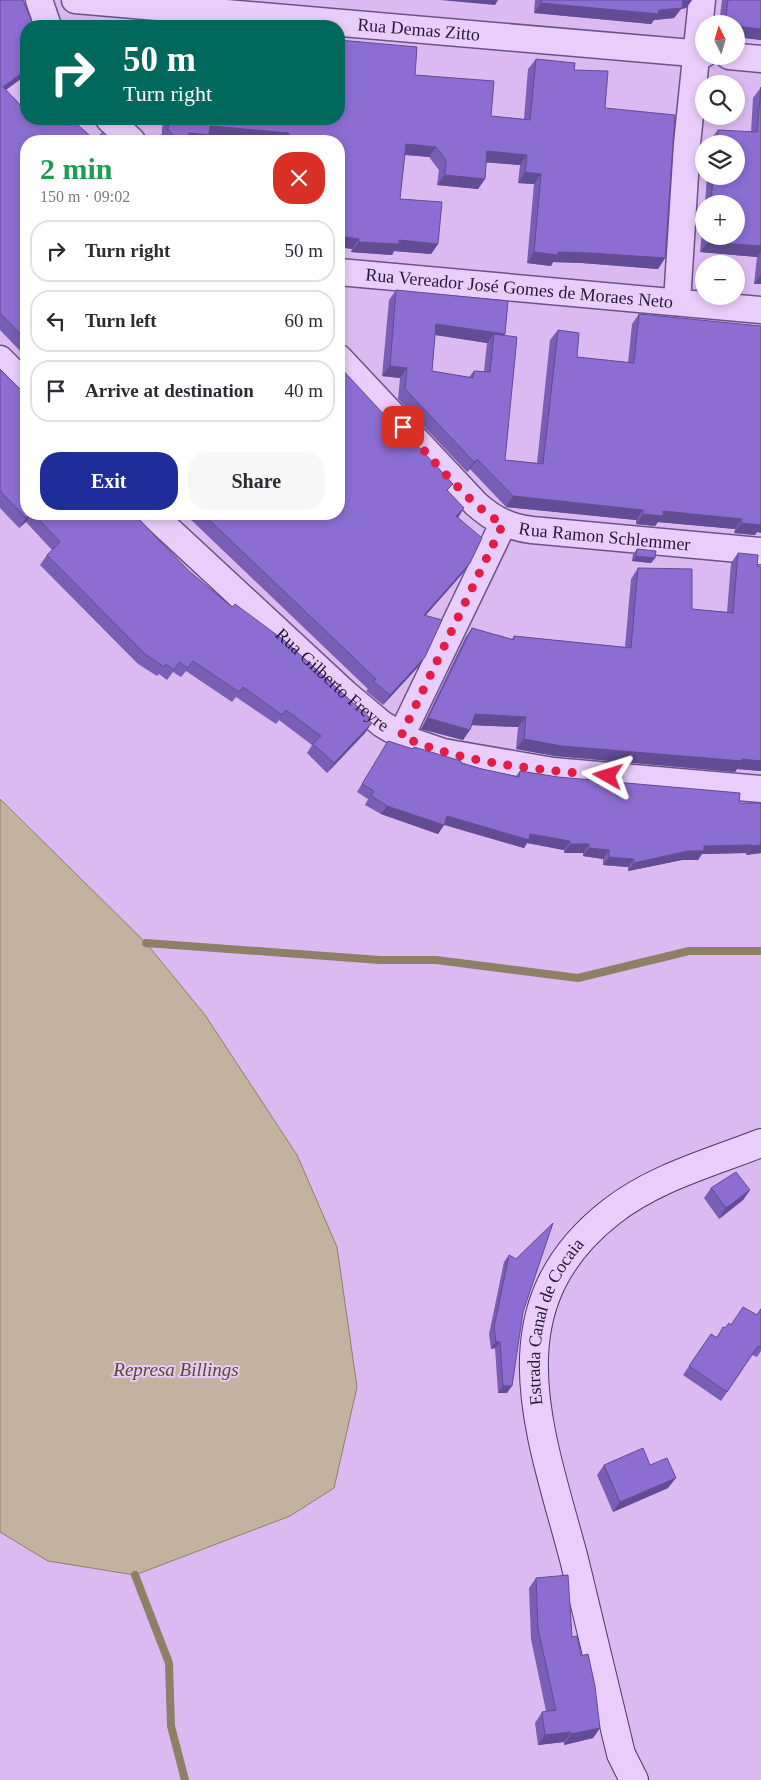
<!DOCTYPE html>
<html lang="en">
<head>
<meta charset="utf-8">
<style>
  :root { --surface:#fff; --page:#f7f7f7; --text:#2b2b33; --muted:#7c7c81; --line:#e1e1e2; --accent:#1f2d9b }
  body { margin:0; font-family:"Times New Roman",serif; background:var(--page); color:var(--text); height:100vh; display:flex; flex-direction:column; font-size:19px; white-space:nowrap }
  * { box-sizing:border-box; margin:0 }
  p { font-size:16px; color:var(--muted) }
  .icon { flex:none; width:28px; height:28px; fill:none; stroke:currentColor; stroke-width:2; stroke-linecap:round; stroke-linejoin:round }
  .map { position:relative; flex:1; overflow:hidden }
  .sheet { position:absolute; left:20px; top:135px; width:325px; height:385px; display:flex; flex-direction:column; background:var(--surface); border-radius:20px; box-shadow:0 2px 8px #0003 }
  .sheet>* { flex:none }
  .guide { position:absolute; left:20px; top:20px; width:325px; height:105px; border-radius:20px; box-shadow:0 2px 8px #0003; background:#00695c; color:#fff; overflow:hidden }
  .needle { width:32px; rotate:355deg }
  .fabs { position:absolute; left:695px; top:15px; display:grid; gap:10px }
  .fabs a { display:grid; place-items:center; width:50px; height:50px; border-radius:50%; background:var(--surface); box-shadow:0 2px 8px #0003; font-size:25px }
  .pin { position:absolute; display:grid; place-items:center; width:42px; height:42px; color:#fff; margin:-21px; border-radius:10px; box-shadow:0 2px 8px #0006 }
  .me { position:absolute; width:55px; margin:-28px; rotate:276deg; stroke-linejoin:round; filter:drop-shadow(0 0 4px #0008) }
  .turn { display:flex; align-items:center; gap:18px; height:105px; padding:0 20px; font-size:22px }
  .turn .icon { width:65px; height:65px; stroke-width:2.5 }
  .turn b { display:block; font-size:35px; line-height:42px }
  .round { display:grid; place-items:center; flex:none; width:52px; height:52px; border-radius:20px; background:var(--page) }
  .headline { display:flex; align-items:center; justify-content:space-between; height:85px; padding:0 20px }
  h1 { font-size:30px; font-weight:600; line-height:38px; color:#1e9e55 }
  .button { display:flex; gap:10px; margin-top:auto; padding:10px 20px }
  .button a { flex:1; height:58px; border-radius:20px; background:var(--accent); color:#fff; font-size:20px; font-weight:600; line-height:58px; text-align:center }
  .button a+a { background:var(--page); color:var(--text) }
  ul { padding:0; list-style:none }
  li { display:flex; align-items:center; gap:15px; height:62px; margin:0 10px 8px; padding:0 10px; border:2px solid var(--line); border-radius:20px }
  li div { flex:1 }
  li b { display:block; font-size:19px }
  li em { font-style:normal }
  .map>svg:first-child { display:block }
  .water { fill:#c1b39f; stroke:#8e8066 }
  .lines { fill:none; stroke-linecap:round; stroke-linejoin:round }
  .stream { stroke:#8e8066; stroke-width:8 }
  .street-casing { stroke:#6a5388; stroke-width:29 }
  .secondary-casing { stroke:#4b376a; stroke-width:30 }
  .street { stroke:#e9cdfb; stroke-width:26 }
  .secondary { stroke:#e9cdfb; stroke-width:28 }
  .wall { fill:#785eb5; fill-rule:evenodd }
  .shaded-wall { fill:#624c93 }
  .building { fill:#8c6dd2; stroke:#624c93 }
  .route { stroke:#e11d48; stroke-width:9; stroke-dasharray:0 16.2 }
  .labels { text-anchor:middle; dominant-baseline:central; stroke-width:4; stroke-linejoin:round; paint-order:stroke }
  .street-label { font-size:18px; fill:#241a36; stroke:#e6caf8 }
  .water-label { font-size:19px; font-style:italic; fill:#574f28; stroke:#e6caf8 }
</style>
</head>
<body>
<div class="map">
<svg width="761" height="1780" viewBox="0 0 761 1780">
  <rect width="100%" height="100%" fill="#dbbaf1"/>
  <!-- water -->
  <path class="water" d="M0,799L146,943L205,1015L297,1155L337,1247L357,1387L334,1488L290,1516L135,1575L48,1561L0,1532Z"/>
  <g class="lines">
    <!-- stream -->
    <path class="stream" d="M146,943L380,960H436L578,978L689,951H761
      M135,1575L169,1663L171,1726L185,1780"/>
    <defs>
      <g id="street">
        <path d="M39,0L48,26"/>
        <path id="s1" d="M75,0L704,54"/>
        <path d="M729,56L761,59"/>
        <path d="M109,119L132,141"/>
        <path id="s2" d="M339,272L761,310"/>
        <path d="M677,302L687,144L702,0"/>
        <path id="s3" d="M339,358L476,504C494,520 509,527 532,530L761,551"/>
        <path d="M0,359L26,385"/>
        <path id="s4" d="M152,514L345,693L382,724L411,741L443,752L553,771L761,789"/>
        <path d="M401,736L503,524"/>
      </g>
      <g id="secondary">
        <path id="s5" d="M634,1780L621,1754C605,1689 590,1624 574,1559C541,1434 488,1308 611,1212C654,1178 710,1163 761,1143"/>
      </g>
    </defs>
    <!-- street casing -->
    <use href="#street" class="street-casing"/>
    <!-- secondary casing -->
    <use href="#secondary" class="secondary-casing"/>
    <!-- street -->
    <use href="#street" class="street"/>
    <!-- secondary -->
    <use href="#secondary" class="secondary"/>
  </g>
  <!-- wall -->
  <path class="wall" d="M0,0L26,26V75L6,90L35,120L95,140L113,141H26V357L0,330Z
    M535,0H692L686,8L681,9L674,18L654,20L651,24L534,13Z
    M722,0H761V40L736,37V24H719Z
    M536,59L574,70L605,108L665,258L658,269L582,263L553,262L551,266L527,263L534,184L518,183L520,165L486,162L485,179L478,189L437,185L439,170L429,157L405,155L400,199L438,244L431,254L394,251L392,255L351,252L352,249L339,247V141H258L208,137L205,141H162L161,140L163,119H339L415,75L491,116L524,119L528,69Z
    M761,87V284H754L757,257L700,252L704,213V236H736V204H705L707,176H736V144H710V140L718,130L751,132L753,98Z
    M396,290L504,335L505,460L537,463L550,340L558,330L577,357L628,363L632,324L639,314L757,532L755,535L734,533L735,529L658,522L655,526L636,524V520L506,507L470,469L467,472L398,399L400,378L382,376L389,300ZM435,335L487,343L484,371H474L469,377L432,371Z
    M0,369L26,514H134L154,535L190,572L368,720L365,733L327,773L307,753L312,745L279,720L276,724L236,697L232,702L186,671L181,677L173,672L167,680L159,674L157,676L138,664L40,565L47,555L52,550L26,522L19,528L0,508Z
    M402,429L448,491L458,518L470,563L463,573L426,615L418,667L383,705L366,691L368,689L185,514H339Z
    M637,549L655,558L651,563L632,561L633,554Z
    M738,553L757,566L761,567V771L737,769L735,772L555,756L516,749L518,727L472,725L463,740L421,729L465,638L472,628L512,639L514,636L625,647L631,579L638,568L692,609L727,612L731,563Z
    M388,741L413,749L414,747L482,769L516,776L520,771L558,777L739,803H761V853L746,855V853L702,854L698,860H682L628,871V867L603,865V859L583,856V853H564V850L527,843L524,848L444,825L438,834L381,814L365,805L368,799L357,792Z
    M711,1188L750,1190L743,1200L719,1219L704,1198Z
    M509,1255L507,1393H498L495,1348L491,1349L489,1334L504,1262Z
    M761,1308V1351L757,1357L752,1355L721,1401L683,1375L711,1334L716,1337L725,1328L731,1324L757,1315Z
    M604,1465H650L668,1488L613,1512L597,1475Z
    M536,1578L572,1637L581,1656L600,1728L593,1738L564,1745V1742L538,1745L535,1723L542,1712L546,1711L531,1639L529,1588Z"/>
  <!-- shaded-wall -->
  <path class="shaded-wall" d="M440,0H498L495,5Z
    M692,0L686,8L681,9L674,18L654,20L651,24L534,13L541,3Z
    M726,17L730,18L726,24H721Z
    M736,26L761,29V40L736,37Z
    M26,70V75L0,94L3,87Z
    M210,126L289,133L283,141H258L208,137L205,141H183L189,133Z
    M406,144L436,147L429,157L398,154Z
    M487,151L527,155L520,165L480,162Z
    M525,172L541,174L534,184L518,183Z
    M445,175L485,179L478,189L437,185Z
    M339,236L359,239L352,249L339,247Z
    M399,240L438,244L431,254L394,251L392,255L351,252L359,242Z
    M708,242L761,246V251L757,257L700,252Z
    M534,252H558L590,253L665,258L658,269L582,263L553,262L551,266L527,263Z
    M761,274V284H754Z
    M436,324L505,334L498,344L494,334L487,343L429,334Z
    M390,366L407,368L400,378L382,376Z
    M477,459L470,469L467,472L474,462Z
    M513,496L643,510L636,520L506,507Z
    M464,508L458,518L456,516Z
    M663,511L742,519L735,529L658,522L655,526L636,524L643,514Z
    M31,514L26,522L19,528L26,518Z
    M741,523L761,524V533L757,532L755,535L734,533Z
    M636,556L655,558L651,563L632,561Z
    M470,563L463,573L417,625L424,615Z
    M425,657L418,667L383,705L390,695Z
    M475,714L526,717L518,727L467,725Z
    M428,718L470,730L463,740L421,729Z
    M372,723L365,733L327,773L334,763Z
    M524,739L761,761V771L737,769L735,772L555,756L516,749Z
    M387,806L447,816L530,834L570,841L564,850L527,843L524,848L442,824L444,825L438,834L381,814Z
    M570,844H589L583,853H564Z
    M752,845L746,853L702,854L698,860H682L628,871L634,863L704,846Z
    M761,845V853L746,855L752,846Z
    M589,848L609,850L603,859L583,856Z
    M609,857L634,859L628,867L603,865Z
    M750,1190L743,1200L719,1219L726,1208Z
    M496,1342H500L495,1348L491,1349Z
    M503,1386H512L507,1393H498Z
    M676,1478L668,1488L613,1512L620,1502Z
    M600,1728L593,1738L564,1745L571,1734Z
    M571,1732L564,1742L538,1745L545,1735Z"/>
  <!-- building -->
  <path class="building" d="M0,0H23L29,15L34,26H26V70L3,87L26,111V119H34L35,120L37,119H71L95,140L103,132L113,141H26V340L0,313Z
    M541,0H683L682,8L659,10L658,14L541,3Z
    M728,0H761V29L736,26V24H730V18L726,17Z
    M179,25L196,26H179Z
    M339,40L417,47L415,75L494,81L491,116L530,120L536,59L575,63L574,70L608,71L605,108L675,115L665,258L590,253L558,252V255L534,252L541,174L525,172L527,155L487,151L485,179L445,175L446,160L436,147L406,144L400,199L442,202L438,244L399,240V244L359,242V239L339,236V141H288L289,133L210,126L209,135L189,133L188,141H180L168,130L169,119H339Z
    M761,87V246L708,242V236H736V204H711L713,176H736V144H716L718,130L757,132Z
    M396,290L508,301L505,334L436,324L432,371L473,378L474,371L490,372L494,334L517,337L505,460L543,464L558,330L579,333L577,357L634,363L639,314L761,326V525L741,523L742,519L663,511V516L643,514V510L513,496L477,459L474,462L405,389L407,368L390,366Z
    M339,366L401,433L402,429L453,484L447,490L464,508L456,516L482,538L470,563L424,615L442,620L425,657L390,695L373,681L376,679L203,514H339Z
    M0,369L26,395V514H31L26,518L0,491Z
    M34,514H134L154,535L190,572L232,607L235,604L285,641L370,718L368,720L372,723L334,763L313,744L321,736L286,710L282,715L243,687L239,692L193,661L188,668L179,662L174,670L166,664L164,667L145,654L47,555L60,542Z
    M637,549L656,551L655,558L636,556Z
    M738,553L758,555L757,566L761,567V761L742,759V761L562,746L524,739L526,717L475,714L470,730L428,718L472,628L514,640V636L631,648L638,568L692,569V609L733,613Z
    M388,741L413,749L414,747L461,761V763L482,769L519,777L520,771L558,777L740,793L739,803H761V845L752,846V845L704,846V851H688L634,863V859L609,857V850L589,848V844H570V841L530,834L529,840L447,816L444,825L387,806L371,796L374,791L362,784Z
    M736,1172L750,1190L726,1208L711,1188Z
    M553,1223L523,1312L512,1386H503L500,1342H496L494,1327L509,1255L516,1259Z
    M743,1307L757,1315L761,1309V1347L758,1346L727,1392L689,1366L711,1334L717,1338L723,1327L725,1328L729,1323L731,1325Z
    M643,1448L650,1465L667,1458L676,1478L620,1502L604,1465Z
    M568,1575L572,1637L577,1636L581,1656L588,1654L595,1686L600,1728L571,1734V1732L545,1735L542,1712L556,1710L538,1629L536,1578Z"/>
  <g class="lines">
    <!-- route -->
    <path class="route" d="M403,427C429,455 470,506 503,524L401,736C465,765 539,769 608,776"/>
  </g>
  <g class="labels">
    <!-- street labels -->
    <g class="street-label">
      <text stroke="none"><textPath href="#s1" startOffset="345">Rua Demas Zitto</textPath></text>
      <text stroke="none"><textPath href="#s2" startOffset="181">Rua Vereador José Gomes de Moraes Neto</textPath></text>
      <text stroke="none"><textPath href="#s3" startOffset="336">Rua Ramon Schlemmer</textPath></text>
      <text stroke="none"><textPath href="#s4" startOffset="245">Rua Gilberto Freyre</textPath></text>
      <text stroke="none"><textPath href="#s5" startOffset="476">Estrada Canal de Cocaia</textPath></text>
    </g>
    <!-- water labels -->
    <g class="water-label">
      <text x="176" y="1369">Represa Billings</text>
    </g>
  </g>
</svg>
<div class="fabs">
<a><svg class="needle" viewBox="-14 -14 28 28"><path d="M0-13l5 13h-10z" fill="#e53935"/><path d="M0 13l5-13h-10z" fill="#7c7c81"/></svg></a>
<a><svg class="icon" aria-label="search" viewBox="0 0 24 24"><circle cx="10" cy="10" r="6"/><path d="M15 15l6 6"/></svg></a>
<a><svg class="icon" aria-label="layers" viewBox="0 0 24 24"><path d="M12 4l9 5-9 5-9-5zM3 14l9 5 9-5"/></svg></a>
<a>+</a>
<a>−</a>
</div>
<div class="pin" style="left:403px;top:427px;background:#d93025"><svg class="icon" aria-label="arrive" viewBox="0 0 24 24"><path d="M6 21V4h12l-3 4 3 4H6"/></svg></div>
<svg class="me" style="left:608px;top:776px" viewBox="-20 -20 40 40"><path d="M0-17L14 15 0 8-14 15z" fill="#e11d48" stroke="#fff" stroke-width="4"/></svg>
<div class="guide">
<div class="turn"><svg class="icon" aria-label="right" viewBox="0 0 24 24"><path d="M7 20v-9h11M14 6l5 5-5 5"/></svg><div><b>50 m</b>Turn right</div></div>
</div>
<section class="sheet">
<div class="headline"><div><h1>2 min</h1><p>150 m · 09:02</p></div><a class="round" style="background:#d93025;color:#fff"><svg class="icon" aria-label="close" viewBox="0 0 24 24"><path d="M6 6l12 12M18 6L6 18"/></svg></a></div>
<ul>
<li><svg class="icon" aria-label="right" viewBox="0 0 24 24"><path d="M7 20v-9h11M14 6l5 5-5 5"/></svg><div><b>Turn right</b></div><em>50 m</em></li>
<li><svg class="icon" aria-label="left" viewBox="0 0 24 24"><path d="M17 20v-9H6M10 6l-5 5 5 5"/></svg><div><b>Turn left</b></div><em>60 m</em></li>
<li><svg class="icon" aria-label="arrive" viewBox="0 0 24 24"><path d="M6 21V4h12l-3 4 3 4H6"/></svg><div><b>Arrive at destination</b></div><em>40 m</em></li>
</ul>
<div class="button"><a>Exit</a><a>Share</a></div>
</section>
</div>
</body>
</html>
